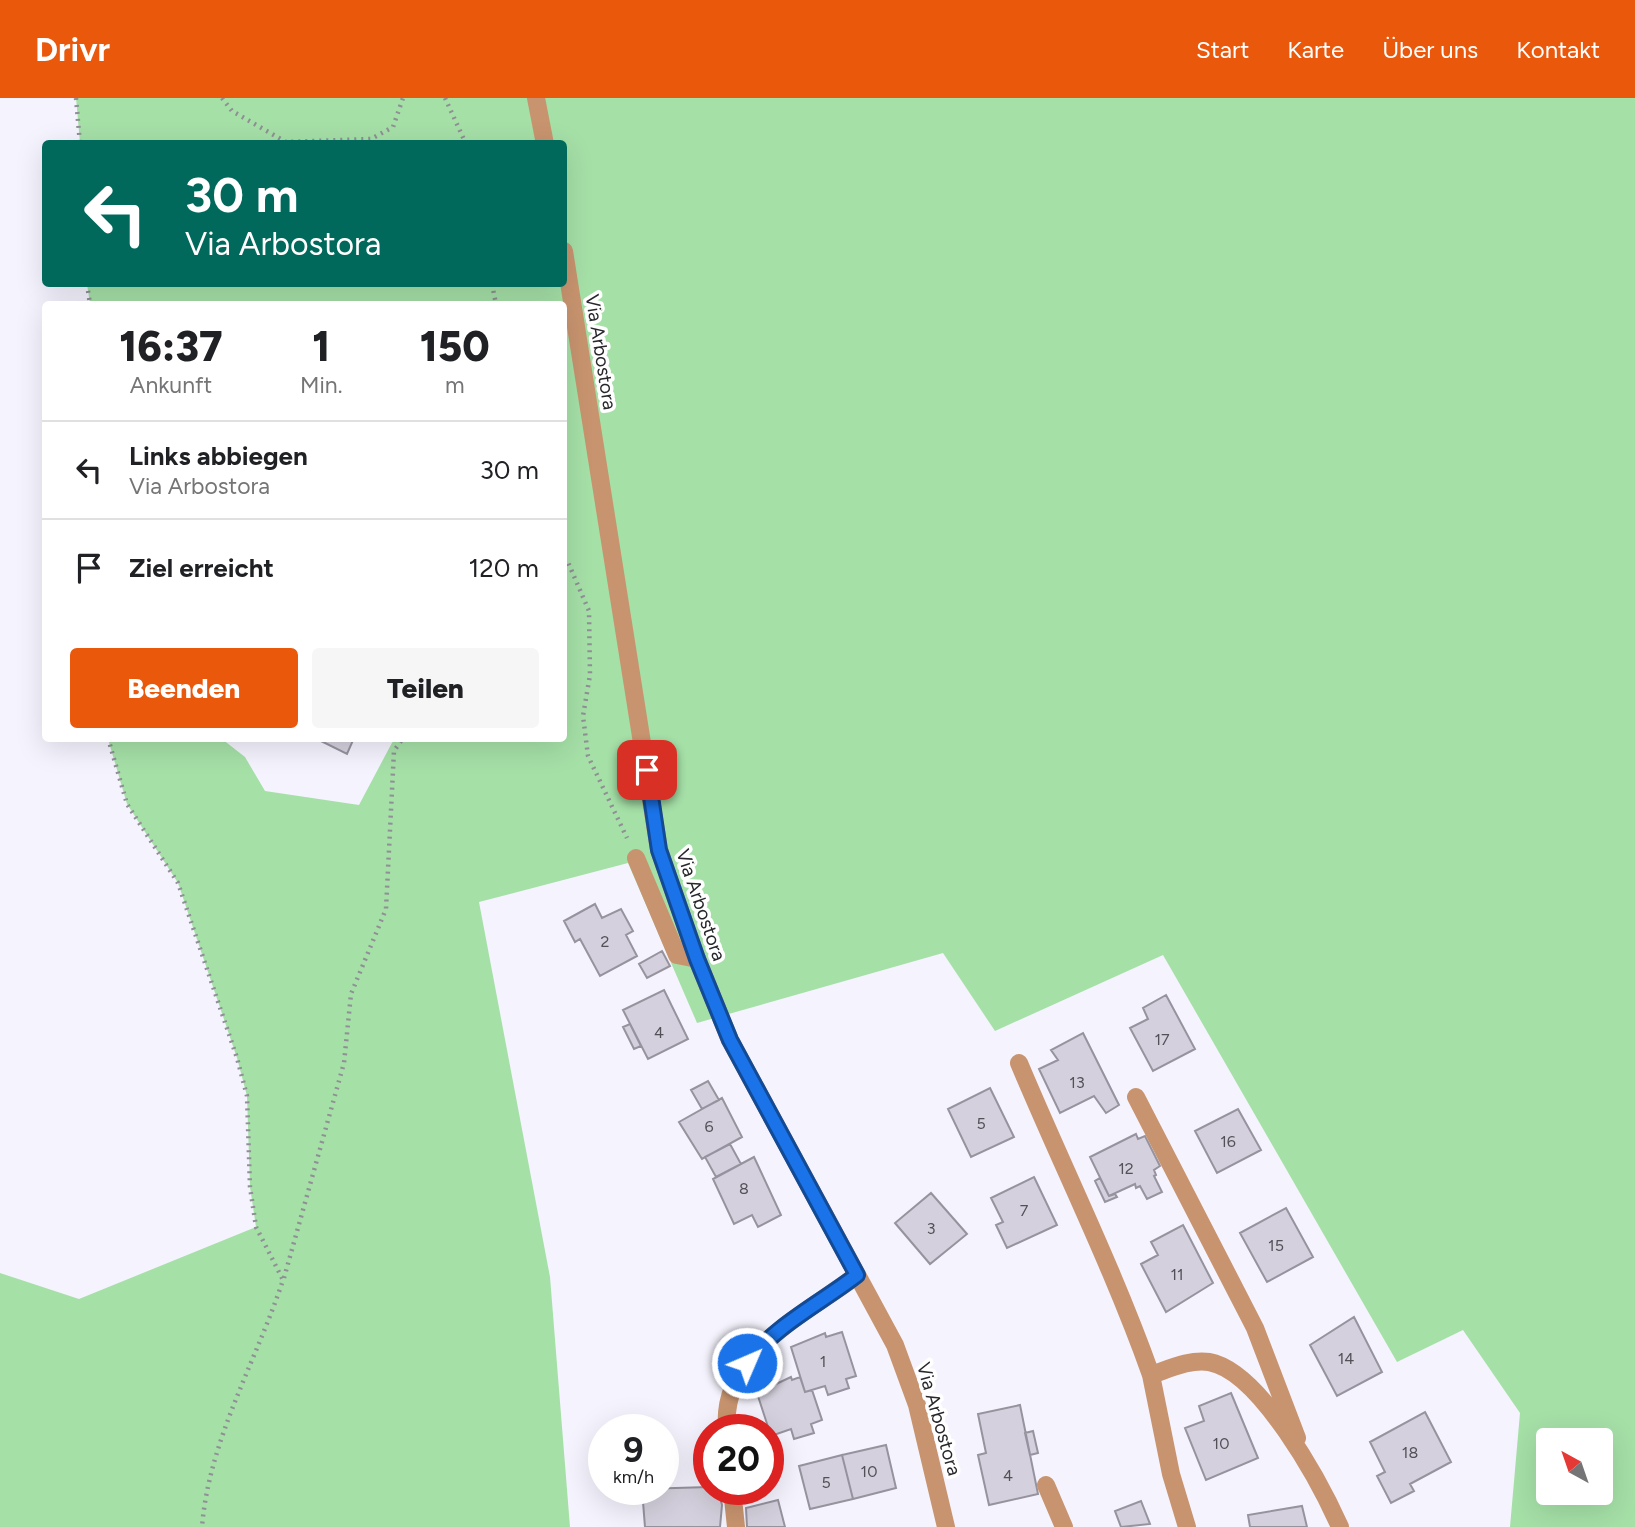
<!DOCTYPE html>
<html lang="de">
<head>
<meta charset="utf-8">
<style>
  :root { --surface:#fff; --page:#f6f6f6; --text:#202124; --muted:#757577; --line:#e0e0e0; --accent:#ea580c }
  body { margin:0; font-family:Figtree,sans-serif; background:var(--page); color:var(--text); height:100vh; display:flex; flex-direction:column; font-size:26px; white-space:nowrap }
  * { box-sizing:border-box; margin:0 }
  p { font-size:23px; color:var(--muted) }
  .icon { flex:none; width:38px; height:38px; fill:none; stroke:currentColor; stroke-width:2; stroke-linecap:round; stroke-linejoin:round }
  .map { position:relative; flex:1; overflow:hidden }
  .drawer { position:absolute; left:42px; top:203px; width:525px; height:441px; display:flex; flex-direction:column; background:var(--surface); border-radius:7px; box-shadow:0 7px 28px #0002 }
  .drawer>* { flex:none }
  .banner { position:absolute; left:42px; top:42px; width:525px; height:147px; border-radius:7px; box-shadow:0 7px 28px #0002; background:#00695c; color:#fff; overflow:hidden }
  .needle { width:46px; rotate:320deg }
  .controls { position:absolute; left:1536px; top:1330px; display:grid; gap:14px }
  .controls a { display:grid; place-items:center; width:77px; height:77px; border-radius:7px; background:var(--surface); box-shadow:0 7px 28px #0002; font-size:35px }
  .speed { position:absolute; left:588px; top:1316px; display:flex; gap:14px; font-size:35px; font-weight:700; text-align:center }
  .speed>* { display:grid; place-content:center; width:91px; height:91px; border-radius:50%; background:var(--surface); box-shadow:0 7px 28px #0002; line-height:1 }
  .speed small { font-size:18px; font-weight:400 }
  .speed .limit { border:10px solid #d22; background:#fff; color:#111 }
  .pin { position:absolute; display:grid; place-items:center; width:60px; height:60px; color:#fff; margin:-30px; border-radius:14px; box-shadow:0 4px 10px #0006 }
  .me { position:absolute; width:77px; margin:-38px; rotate:45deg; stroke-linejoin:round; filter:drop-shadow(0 0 5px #0008) }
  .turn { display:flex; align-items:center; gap:24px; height:147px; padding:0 28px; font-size:32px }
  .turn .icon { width:91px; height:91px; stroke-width:2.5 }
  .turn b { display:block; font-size:49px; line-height:60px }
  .eta { display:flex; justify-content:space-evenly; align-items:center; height:119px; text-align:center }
  .eta b { font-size:42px; font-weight:800; line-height:49px }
  .cta { display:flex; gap:14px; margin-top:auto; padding:14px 28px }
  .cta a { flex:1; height:80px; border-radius:7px; background:var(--accent); color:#fff; font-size:28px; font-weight:800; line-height:80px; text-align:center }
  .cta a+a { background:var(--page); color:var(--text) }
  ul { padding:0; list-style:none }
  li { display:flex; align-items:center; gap:21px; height:98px; padding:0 28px; border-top:2px solid var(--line) }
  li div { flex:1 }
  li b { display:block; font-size:26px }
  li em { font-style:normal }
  header { display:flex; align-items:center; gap:42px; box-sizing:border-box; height:98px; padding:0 35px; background:var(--accent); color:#fff }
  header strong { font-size:33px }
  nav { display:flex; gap:38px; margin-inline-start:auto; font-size:24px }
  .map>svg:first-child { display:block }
  .green { fill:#a5e0a7; fill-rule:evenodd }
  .building { fill:#d4d0dd; stroke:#96939f; stroke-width:2 }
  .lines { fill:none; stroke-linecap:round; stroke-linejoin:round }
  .path { stroke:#908e96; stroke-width:4.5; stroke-dasharray:2 5; stroke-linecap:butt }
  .minor { stroke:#c8946f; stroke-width:18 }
  .route-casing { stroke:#114b97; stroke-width:18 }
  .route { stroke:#1a73e8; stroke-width:12 }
  .labels { text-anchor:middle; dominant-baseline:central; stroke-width:7; stroke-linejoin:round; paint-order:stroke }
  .number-label { font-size:16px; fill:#535158 }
  .street-label { font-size:19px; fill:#28272c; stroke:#fff }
</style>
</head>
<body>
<header>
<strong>Drivr</strong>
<nav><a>Start</a><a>Karte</a><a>Über uns</a><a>Kontakt</a></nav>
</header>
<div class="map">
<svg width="1635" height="1429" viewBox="0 0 1635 1429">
  <rect width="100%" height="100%" fill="#f5f3fd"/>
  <!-- green -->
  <path class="green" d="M76,0H1635V1429H1510L1520,1315L1463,1232L1397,1264L1163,857L995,933L943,855L697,925L628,765L479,804L550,1179L570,1429H0V1175L79,1201L256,1129L250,1089L247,998L237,960L178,785L127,706L108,641H222L245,659L265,693L359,707L394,641L564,640V206H90L87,186H564V46L80,45ZM1549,1342H1601V1395H1549Z"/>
  <!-- building -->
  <path class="building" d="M315,640H354L347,656Z
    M595,806L602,820L621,811L633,833L626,837L637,858L600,878L580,841L575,844L564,823Z
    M662,853L670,868L647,880L639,866Z
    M664,892L688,941L648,961L623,912Z
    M1166,897L1195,951L1153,973L1130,930L1148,921L1143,910Z
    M630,926L641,948L634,951L623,929Z
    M1083,935L1119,1007L1106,1015L1094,998L1060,1015L1039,971L1058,962L1051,952Z
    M708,983L719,1002L702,1011L691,992Z
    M990,990L1014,1039L971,1059L948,1011Z
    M722,1000L742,1039L702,1061L679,1024Z
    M1238,1011L1261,1052L1217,1075L1195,1033Z
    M1136,1036L1138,1041L1145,1038L1160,1068L1154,1072L1156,1077L1154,1078L1162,1094L1147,1101L1140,1088L1136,1090L1135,1086L1109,1098L1090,1059Z
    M730,1046L741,1066L716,1079L705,1059Z
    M754,1059L781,1117L758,1129L752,1117L734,1126L713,1081Z
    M1034,1079L1057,1127L1007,1150L996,1127L1003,1124L991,1100Z
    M1100,1080L1109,1098L1115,1096L1117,1099L1105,1104L1095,1083Z
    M931,1095L967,1136L930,1166L895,1125Z
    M1286,1110L1313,1159L1267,1184L1240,1135Z
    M1183,1127L1213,1185L1166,1214L1141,1166L1158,1157L1151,1144Z
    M1354,1219L1382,1274L1337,1298L1310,1247Z
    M842,1234L856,1278L846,1281L849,1290L828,1297L825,1288L805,1294L791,1249L825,1235L826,1239Z
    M791,1279L792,1282L800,1279L805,1294L812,1292L822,1322L811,1326L814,1335L794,1341L791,1331L771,1338L757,1295Z
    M1231,1295L1258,1360L1206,1382L1185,1330L1204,1323L1199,1308Z
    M1020,1307L1038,1396L989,1407L978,1357L986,1355L978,1316Z
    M1425,1314L1451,1364L1410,1386L1414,1393L1391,1405L1377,1378L1385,1374L1370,1344Z
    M1033,1333L1038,1355L1030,1357L1025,1335Z
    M886,1347L896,1390L853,1401L842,1357Z
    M842,1357L853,1401L810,1411L799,1368Z
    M709,1389L718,1391L722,1407L720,1429H645L642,1391Z
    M778,1402L785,1429H747L746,1410Z
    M1141,1403L1150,1426L1121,1429L1115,1413Z
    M1302,1408L1307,1429H1250L1248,1417Z"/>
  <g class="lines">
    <!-- path -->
    <path class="path" d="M76,0L80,46
      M222,0L232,13L286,44L371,41L393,29L403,0
      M445,0L466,46
      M87,186L90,206
      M492,186L496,206
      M564,461L567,462L589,513L590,577L583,618L588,658L627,740
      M108,640L127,706L178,785L237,960L247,998L250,1089L256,1129L283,1182C256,1264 209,1342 202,1429
      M284,1180L344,965L351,896L386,811L394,653L403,640"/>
    <!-- minor -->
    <path class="minor" d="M536,0L545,46
      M564,153L659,752L697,861L730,942L895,1247L917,1307L946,1429
      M636,760L677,857L697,861
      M1019,965C1063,1070 1113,1170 1151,1277
      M1136,999L1255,1230L1297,1340
      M727,1332C720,1254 805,1217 857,1177
      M1046,1387L1064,1429
      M732,1391L736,1429
      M1187,1429L1171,1376L1151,1277C1169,1271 1190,1261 1209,1264C1260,1273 1320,1384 1340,1429"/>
  </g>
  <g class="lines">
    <defs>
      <path id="route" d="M647,672L659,752L697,861L730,942L857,1177C821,1205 774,1228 747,1265"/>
    </defs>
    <!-- route casing -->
    <use href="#route" class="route-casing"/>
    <!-- route -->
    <use href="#route" class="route"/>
  </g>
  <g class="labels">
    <!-- number labels -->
    <g class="number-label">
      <text x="605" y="843">2</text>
      <text x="659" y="934">4</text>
      <text x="1162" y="941">17</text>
      <text x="1077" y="984">13</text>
      <text x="981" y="1025">5</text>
      <text x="709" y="1028">6</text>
      <text x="1228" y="1043">16</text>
      <text x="1126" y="1070">12</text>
      <text x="744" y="1090">8</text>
      <text x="1024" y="1112">7</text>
      <text x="931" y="1130">3</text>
      <text x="1276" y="1147">15</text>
      <text x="1177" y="1176">11</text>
      <text x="1346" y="1260">14</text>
      <text x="823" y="1263">1</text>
      <text x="1221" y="1345">10</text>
      <text x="1410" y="1354">18</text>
      <text x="869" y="1373">10</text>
      <text x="1008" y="1377">4</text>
      <text x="826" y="1384">5</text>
    </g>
    <!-- street labels -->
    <g class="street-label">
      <text transform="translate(601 254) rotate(81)">Via Arbostora</text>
      <text transform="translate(701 807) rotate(71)">Via Arbostora</text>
      <text transform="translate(939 1321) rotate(74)">Via Arbostora</text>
    </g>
  </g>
</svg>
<div class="controls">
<a><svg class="needle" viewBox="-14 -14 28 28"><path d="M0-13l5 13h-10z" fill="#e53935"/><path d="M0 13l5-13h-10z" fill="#757577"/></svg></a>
</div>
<div class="speed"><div>9<small>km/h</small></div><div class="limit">20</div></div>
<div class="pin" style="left:647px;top:672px;background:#d93025"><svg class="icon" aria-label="arrive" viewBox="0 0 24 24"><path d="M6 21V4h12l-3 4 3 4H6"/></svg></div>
<svg class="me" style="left:747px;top:1265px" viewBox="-20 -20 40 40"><circle r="17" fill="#1a73e8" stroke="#fff" stroke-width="3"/><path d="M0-11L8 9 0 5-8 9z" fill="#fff"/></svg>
<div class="banner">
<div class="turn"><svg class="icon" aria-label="left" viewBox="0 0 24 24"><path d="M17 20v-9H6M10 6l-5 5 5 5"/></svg><div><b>30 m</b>Via Arbostora</div></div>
</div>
<section class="drawer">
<div class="eta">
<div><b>16:37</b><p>Ankunft</p></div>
<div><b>1</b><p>Min.</p></div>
<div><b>150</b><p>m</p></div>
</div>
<ul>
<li><svg class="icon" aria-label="left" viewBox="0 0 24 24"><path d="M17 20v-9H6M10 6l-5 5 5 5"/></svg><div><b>Links abbiegen</b><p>Via Arbostora</p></div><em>30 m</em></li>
<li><svg class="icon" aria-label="arrive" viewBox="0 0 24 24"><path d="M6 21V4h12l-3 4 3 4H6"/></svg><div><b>Ziel erreicht</b></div><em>120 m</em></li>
</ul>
<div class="cta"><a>Beenden</a><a>Teilen</a></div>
</section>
</div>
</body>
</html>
